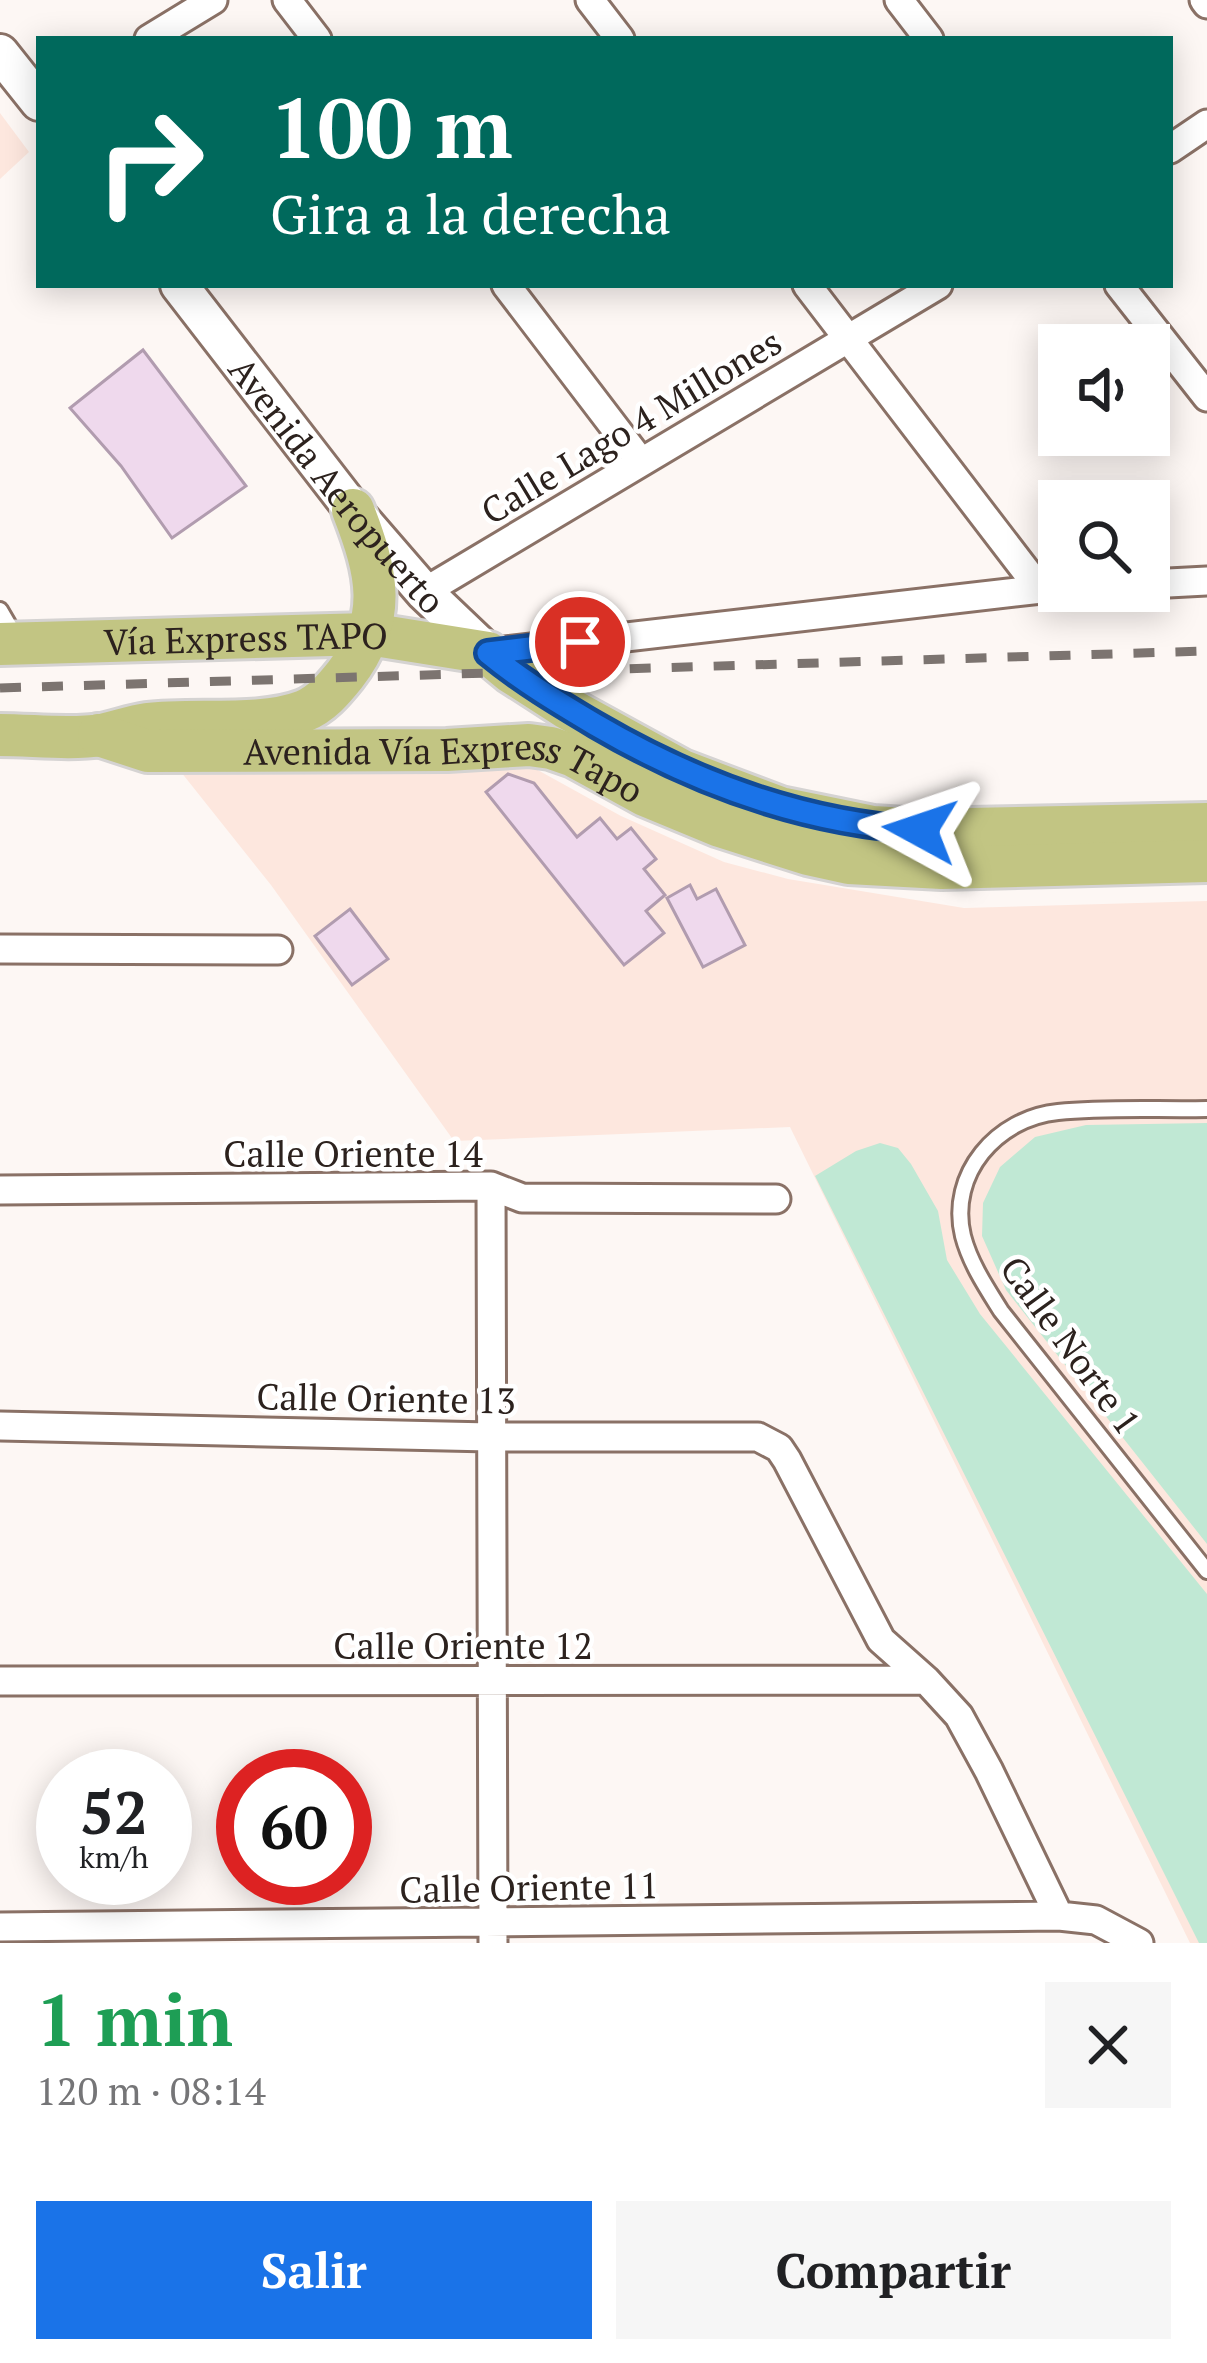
<!DOCTYPE html>
<html lang="es">
<head>
<meta charset="utf-8">
<style>
  :root { --surface:#fff; --page:#f6f6f6; --text:#202124; --muted:#757577; --accent:#1a73e8 }
  body { margin:0; font-family:"PT Serif",serif; background:var(--page); color:var(--text); height:100vh; display:flex; flex-direction:column; font-size:45px; white-space:nowrap }
  * { box-sizing:border-box; margin:0 }
  p { font-size:39px; color:var(--muted) }
  .icon { flex:none; width:66px; height:66px; fill:none; stroke:currentColor; stroke-width:2; stroke-linecap:round; stroke-linejoin:round }
  .map { position:relative; height:1943px; overflow:hidden }
  .side { display:flex; flex-direction:column; background:var(--surface); flex:1 }
  .side>* { flex:none }
  .guide { position:absolute; left:36px; top:36px; width:1137px; height:252px; border-radius:0px; box-shadow:0 6px 30px #0003; background:#00695c; color:#fff; overflow:hidden }
  .tools { position:absolute; left:1038px; top:324px; display:grid; gap:24px }
  .tools a { display:grid; place-items:center; width:132px; height:132px; border-radius:0px; background:var(--surface); box-shadow:0 6px 30px #0003; font-size:60px }
  .speed { position:absolute; left:36px; top:1749px; display:flex; gap:24px; font-size:60px; font-weight:700; text-align:center }
  .speed>* { display:grid; place-content:center; width:156px; height:156px; border-radius:50%; background:var(--surface); box-shadow:0 6px 30px #0003; line-height:1 }
  .speed small { font-size:30px; font-weight:400 }
  .speed .limit { border:18px solid #d22; background:#fff; color:#111 }
  .pin { position:absolute; display:grid; place-items:center; width:102px; height:102px; color:#fff; margin:-51px; border:6px solid #fff; border-radius:50%; box-shadow:0 3px 12px #0007 }
  .me { position:absolute; width:132px; margin:-66px; rotate:275deg; stroke-linejoin:round; filter:drop-shadow(0 0 9px #0008) }
  .turn { display:flex; align-items:center; gap:42px; height:252px; padding:0 36px; font-size:54px }
  .turn .icon { width:156px; height:156px; stroke-width:2.5 }
  .turn b { display:block; font-size:84px; line-height:102px }
  .round { display:grid; place-items:center; flex:none; width:126px; height:126px; border-radius:0px; background:var(--page) }
  .headline { display:flex; align-items:center; justify-content:space-between; height:204px; padding:0 36px }
  h1 { font-size:72px; font-weight:700; line-height:90px; color:#1e9e55 }
  .button { display:flex; gap:24px; margin-top:auto; padding:24px 36px }
  .button a { flex:1; height:138px; border-radius:0px; background:var(--accent); color:#fff; font-size:48px; font-weight:700; line-height:138px; text-align:center }
  .button a+a { background:var(--page); color:var(--text) }
  .map>svg:first-child { display:block }
  .built { fill:#fde7de }
  .green { fill:#c0e8d4 }
  .building { fill:#efd9ed; stroke:#b19caf; stroke-width:3 }
  .lines { fill:none; stroke-linecap:round; stroke-linejoin:round }
  .service-casing { stroke:#8a7166; stroke-width:20 }
  .minor-casing { stroke:#8a7166; stroke-width:33 }
  .secondary-casing { stroke:#8a7166; stroke-width:42 }
  .primary-casing { stroke:#d5d3d2; stroke-width:48 }
  .service { stroke:#fff; stroke-width:14 }
  .minor { stroke:#fff; stroke-width:27 }
  .secondary { stroke:#fff; stroke-width:36 }
  .primary { stroke:#c2c583; stroke-width:42 }
  .rail { stroke:#7c7470; stroke-width:9; stroke-dasharray:21 21; stroke-linecap:butt }
  .route-casing { stroke:#114b97; stroke-width:30 }
  .route { stroke:#1a73e8; stroke-width:21 }
  .labels { text-anchor:middle; dominant-baseline:central; stroke-width:9; stroke-linejoin:round; paint-order:stroke }
  .street-label { font-size:36px; fill:#2c221e; stroke:#fff }
</style>
</head>
<body>
<div class="map">
<svg width="1207" height="1943" viewBox="0 0 1207 1943">
  <rect width="100%" height="100%" fill="#fdf7f4"/>
  <!-- built -->
  <path class="built" d="M0,113L29,152L0,179Z
    M525,763L621,816L724,862L788,879L964,908L1207,901V1943H1190L790,1127L454,1141L271,885L181,772Z"/>
  <!-- green -->
  <path class="green" d="M1207,1123V1544L1006,1290L982,1236L983,1203L1000,1167L1035,1137L1086,1125Z
    M880,1143L898,1148L911,1164L938,1211L947,1260L980,1314L1207,1594V1943H1199L815,1176L856,1151Z"/>
  <!-- building -->
  <path class="building" d="M143,350L246,486L172,538L121,466L70,408Z
    M508,774L534,783L577,837L600,818L617,839L631,828L656,859L644,869L665,895L646,911L664,933L624,965L486,792Z
    M690,885L697,899L716,889L745,945L703,967L667,898Z
    M350,909L388,959L352,985L315,936Z"/>
  <g class="lines">
    <defs>
      <path id="service" d="M0,610L14,634
        M1207,1109C1158,1110 1107,1107 1058,1112C997,1118 948,1174 963,1236C970,1263 986,1287 1001,1311L1207,1571"/>
      <path id="minor" d="M287,0L317,39
        M590,0L620,39
        M899,0L929,39
        M1204,0L1207,4
        M149,39L213,0
        M1170,149L1207,124
        M506,285L641,462
        M807,285L1039,588
        M1119,285L1207,397
        M1149,584L1207,581
        M424,592L938,285
        M488,653L1059,587
        M0,949L278,950
        M491,1186L493,1943
        M0,1190L491,1186L522,1198L776,1199
        M0,1426L490,1437H758L779,1448L787,1460L881,1640L926,1680L959,1716L989,1771L1059,1916L1096,1920L1139,1943
        M0,1681L926,1680
        M0,1927L1059,1916"/>
      <g id="secondary">
        <path d="M0,53L39,102"/>
        <path id="s1" d="M179,285L353,510L424,592L488,653"/>
      </g>
      <g id="primary">
        <path id="s2" d="M0,644L369,634L488,653L511,672L567,708L682,771L780,808L873,827L920,830L1207,824"/>
        <path d="M0,735C33,735 69,740 102,735C117,732 132,726 147,724C194,718 260,728 304,711C321,704 333,690 345,675C389,618 377,572 353,510"/>
        <path id="s3" d="M99,735L148,751L447,750L529,745L551,748L574,756L645,795L720,826L808,854L849,863L942,868L1207,861"/>
      </g>
    </defs>
    <!-- service casing -->
    <use href="#service" class="service-casing"/>
    <!-- minor casing -->
    <use href="#minor" class="minor-casing"/>
    <!-- secondary casing -->
    <use href="#secondary" class="secondary-casing"/>
    <!-- primary casing -->
    <use href="#primary" class="primary-casing"/>
    <!-- service -->
    <use href="#service" class="service"/>
    <!-- minor -->
    <use href="#minor" class="minor"/>
    <!-- secondary -->
    <use href="#secondary" class="secondary"/>
    <!-- primary -->
    <use href="#primary" class="primary"/>
    <!-- rail -->
    <path class="rail" d="M0,688L1207,651"/>
  </g>
  <g class="lines">
    <defs>
      <path id="route" d="M580,642L488,653C522,681 559,703 596,725C697,784 803,823 920,830"/>
    </defs>
    <!-- route casing -->
    <use href="#route" class="route-casing"/>
    <!-- route -->
    <use href="#route" class="route"/>
  </g>
  <g class="labels">
    <!-- street labels -->
    <g class="street-label">
      <text transform="translate(631 426) rotate(-31)">Calle Lago 4 Millones</text>
      <text stroke="none"><textPath href="#s1" startOffset="255">Avenida Aeropuerto</textPath></text>
      <text stroke="none"><textPath href="#s2" startOffset="246">Vía Express TAPO</textPath></text>
      <text stroke="none"><textPath href="#s3" startOffset="351">Avenida Vía Express Tapo</textPath></text>
      <text x="353" y="1153">Calle Oriente 14</text>
      <text transform="translate(1071 1345) rotate(54)">Calle Norte 1</text>
      <text transform="translate(386 1398) rotate(1)">Calle Oriente 13</text>
      <text x="463" y="1645">Calle Oriente 12</text>
      <text transform="translate(529 1887) rotate(-1)">Calle Oriente 11</text>
    </g>
  </g>
</svg>
<div class="tools">
<a><svg class="icon" aria-label="sound" viewBox="0 0 24 24"><path d="M4 9h4l5-4v14l-5-4H4zM17 9q2 3 0 6"/></svg></a>
<a><svg class="icon" aria-label="search" viewBox="0 0 24 24"><circle cx="10" cy="10" r="6"/><path d="M15 15l6 6"/></svg></a>
</div>
<div class="speed"><div>52<small>km/h</small></div><div class="limit">60</div></div>
<div class="pin" style="left:580px;top:642px;background:#d93025"><svg class="icon" aria-label="arrive" viewBox="0 0 24 24"><path d="M6 21V4h12l-3 4 3 4H6"/></svg></div>
<svg class="me" style="left:920px;top:830px" viewBox="-20 -20 40 40"><path d="M0-17L14 15 0 8-14 15z" fill="#1a73e8" stroke="#fff" stroke-width="4"/></svg>
<div class="guide">
<div class="turn"><svg class="icon" aria-label="right" viewBox="0 0 24 24"><path d="M7 20v-9h11M14 6l5 5-5 5"/></svg><div><b>100 m</b>Gira a la derecha</div></div>
</div>
</div>
<section class="side">
<div class="headline"><div><h1>1 min</h1><p>120 m · 08:14</p></div><a class="round"><svg class="icon" aria-label="close" viewBox="0 0 24 24"><path d="M6 6l12 12M18 6L6 18"/></svg></a></div>
<div class="button"><a>Salir</a><a>Compartir</a></div>
</section>
</body>
</html>
